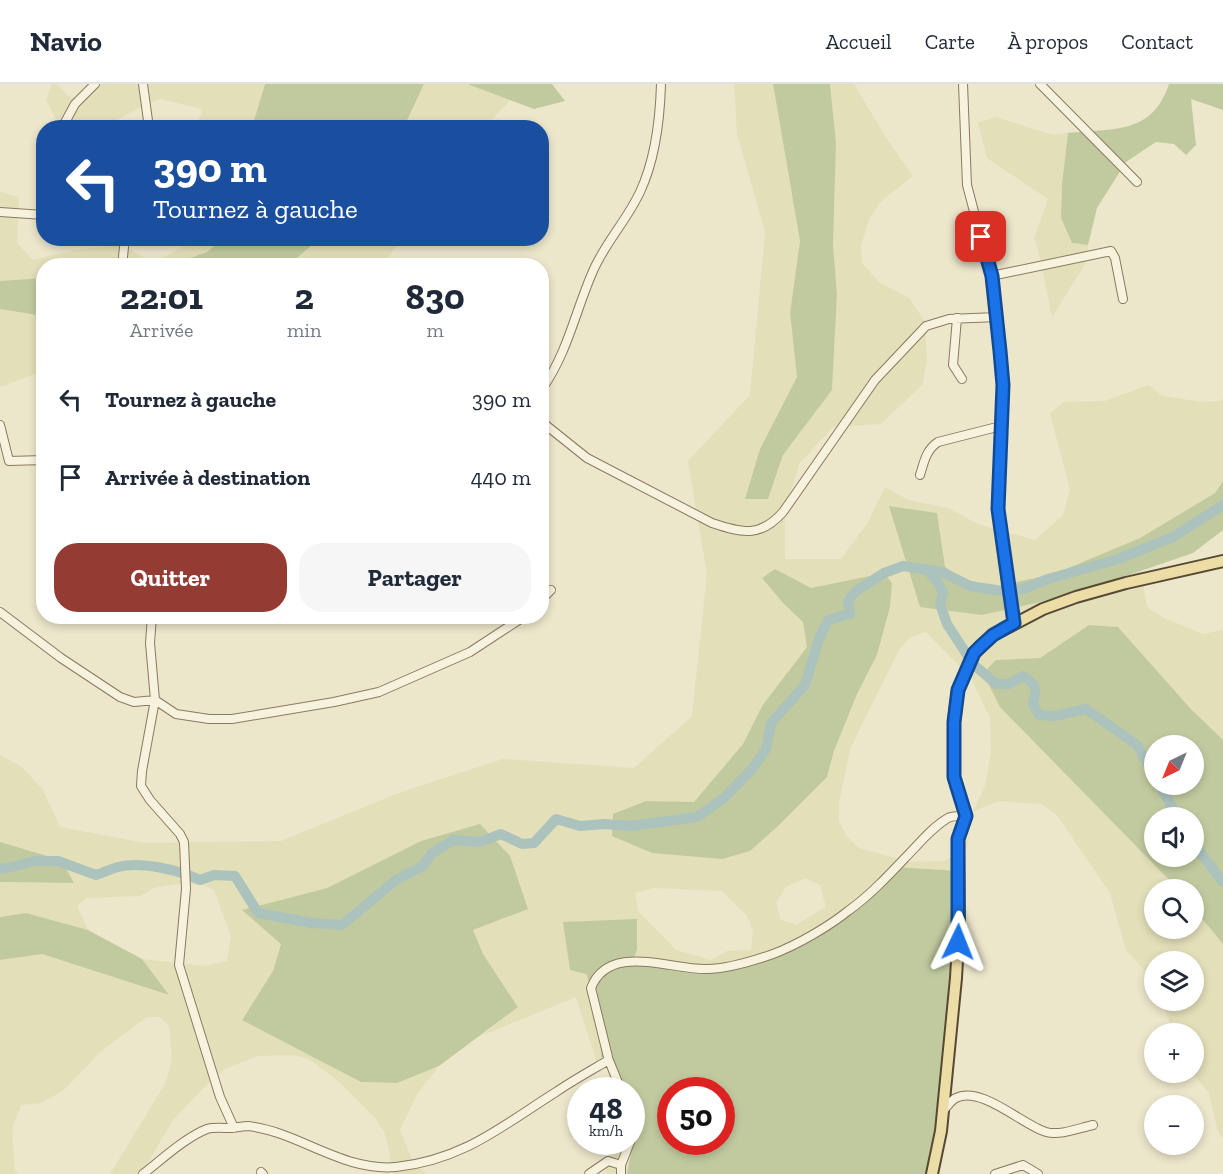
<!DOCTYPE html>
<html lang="fr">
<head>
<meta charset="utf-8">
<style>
  :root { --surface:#fff; --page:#f6f6f7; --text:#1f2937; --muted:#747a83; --line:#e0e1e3; --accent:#943c34 }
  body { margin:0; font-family:"Zilla Slab",serif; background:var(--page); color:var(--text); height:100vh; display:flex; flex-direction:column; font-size:22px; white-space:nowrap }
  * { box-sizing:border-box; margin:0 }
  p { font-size:20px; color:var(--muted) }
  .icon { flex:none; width:33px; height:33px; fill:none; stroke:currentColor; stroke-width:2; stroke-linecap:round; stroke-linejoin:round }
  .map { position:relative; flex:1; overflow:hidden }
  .sheet { position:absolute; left:36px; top:174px; width:513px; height:366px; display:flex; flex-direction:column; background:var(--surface); border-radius:24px; box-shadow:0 3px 9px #0003 }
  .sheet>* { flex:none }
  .hud { position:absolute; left:36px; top:36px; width:513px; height:126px; border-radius:24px; box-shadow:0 3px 9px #0003; background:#1a4fa0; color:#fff; overflow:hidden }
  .needle { width:39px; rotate:223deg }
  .tools { position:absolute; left:1144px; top:651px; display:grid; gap:12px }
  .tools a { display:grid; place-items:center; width:60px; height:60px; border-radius:50%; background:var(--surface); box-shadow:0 3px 9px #0003; font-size:30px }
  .speed { position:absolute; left:567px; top:993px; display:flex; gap:12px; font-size:30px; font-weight:700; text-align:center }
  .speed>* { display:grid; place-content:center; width:78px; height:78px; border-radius:50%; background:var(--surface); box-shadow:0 3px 9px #0003; line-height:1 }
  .speed small { font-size:15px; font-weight:400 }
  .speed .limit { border:9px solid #d22; background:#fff; color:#111 }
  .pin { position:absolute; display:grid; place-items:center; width:51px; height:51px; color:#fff; margin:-26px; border-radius:12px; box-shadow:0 3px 9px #0006 }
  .me { position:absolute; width:66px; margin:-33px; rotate:2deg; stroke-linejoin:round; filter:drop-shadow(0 0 4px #0008) }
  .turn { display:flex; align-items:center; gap:21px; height:126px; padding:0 18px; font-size:27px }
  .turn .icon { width:78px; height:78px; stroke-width:2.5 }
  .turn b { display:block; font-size:42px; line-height:51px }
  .eta { display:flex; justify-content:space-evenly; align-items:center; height:102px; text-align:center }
  .eta b { font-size:36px; font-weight:800; line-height:42px }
  .cta { display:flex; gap:12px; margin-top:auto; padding:12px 18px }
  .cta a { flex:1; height:69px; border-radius:24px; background:var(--accent); color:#fff; font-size:24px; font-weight:800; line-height:69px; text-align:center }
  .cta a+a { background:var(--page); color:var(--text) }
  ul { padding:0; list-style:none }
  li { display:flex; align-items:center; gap:18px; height:78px; padding:0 18px }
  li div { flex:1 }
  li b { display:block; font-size:22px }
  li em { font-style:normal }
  header { display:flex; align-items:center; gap:36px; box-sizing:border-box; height:84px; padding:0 30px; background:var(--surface); border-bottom:2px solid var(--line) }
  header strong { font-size:28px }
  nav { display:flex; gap:33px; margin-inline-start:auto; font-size:21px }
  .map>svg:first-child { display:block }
  .farmland { fill:#e2dfb9; fill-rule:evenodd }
  .green { fill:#c1ca9f; fill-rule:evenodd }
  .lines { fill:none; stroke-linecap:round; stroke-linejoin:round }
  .river { stroke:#abc2bd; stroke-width:10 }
  .minor-casing { stroke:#897a60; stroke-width:10 }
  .major-casing { stroke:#574834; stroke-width:14 }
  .minor { stroke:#f7f2de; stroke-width:8 }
  .major { stroke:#ecdda7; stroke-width:10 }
  .route-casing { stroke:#114b97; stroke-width:15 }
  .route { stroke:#1a73e8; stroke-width:10 }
</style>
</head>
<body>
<header>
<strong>Navio</strong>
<nav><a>Accueil</a><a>Carte</a><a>À propos</a><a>Contact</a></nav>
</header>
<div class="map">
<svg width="1223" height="1090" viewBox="0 0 1223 1090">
  <rect width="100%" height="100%" fill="#ece6cb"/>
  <!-- farmland -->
  <path class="farmland" d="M52,0H57L70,14L83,12L96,0H265L252,43H197L202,25L161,15L146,20L104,43H69L56,35L46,16Z
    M424,0H467L510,16L485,43L404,44Z
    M734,0H773L800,157L790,229L797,293L760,365L768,415L783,371L832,306L837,210L833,162L836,59L830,0H854L885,52L913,92L880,118L869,135L861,162L862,179L879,198L910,215L925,238L927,278L922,301L881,340L833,343L799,380L785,427V475H841L868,438L885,403L908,416L948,424L978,440L1035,456L1063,431L1070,406L1050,329L1064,318L1105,317L1148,301L1163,312L1202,318L1220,317L1223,315V397L1215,409L1140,454L1054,490L979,506L945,483L937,429L889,423L982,531L1082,507L1141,487L1147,523L1164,534L1203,550L1223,546V656L1190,624L1118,543L1089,541L1040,574L996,576L983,589L1001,623L1178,805L1155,806V844H1194V825L1223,860V1054L1218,1048L1209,1009L1192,989L1194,988V950L1173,949L1162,917L1194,916V878H1155V897L1126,866L1110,809L1056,730L1041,720L999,717L973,728L985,702L991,669L990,634L971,594L926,548L910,553L899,566L858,648L850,666L839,719V737L847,753L859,764L910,778L945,777L960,766L969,753L960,787L894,783L841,831L806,853L767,871L730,883L586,890L591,899L593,924L602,967L601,973L606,975L597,979L576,913L483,951L518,922L483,870L473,846L421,757L327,804L243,826L281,860L273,887L242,935L361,998L397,999L439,982L417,1010L400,1046L414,1080L427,1090H392L389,1065L384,1048L375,1034L338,997L309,975L292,971L257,972L225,985L211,996L173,1036L141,1090H110L165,1000L172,977L169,942L160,933H147L101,967L65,1005L42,1019L21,1021L12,1045L15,1086L19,1090H0V876L42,870L168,911L142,875L203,882L227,877L231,852L214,806L203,801L178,800L153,804L141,812L86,814L77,822L88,846L26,829L0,833V798L73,799L61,776L0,758V671L22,683L43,706L60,743L145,759L281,757L401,708L503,675L634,684L692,632L707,490L688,377L750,311L765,148L737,50ZM775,485L811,504L884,489L891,499L890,523L877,571L857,610L834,667L827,693L750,767L646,717L694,718L743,660L762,622L807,563L803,538L783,519L762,494ZM805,794L820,801L826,823L796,841L780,835L776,818L786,803ZM654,804L722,807L747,832L753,847L751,866L727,867L711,876L676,866L638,827L635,809Z
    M996,33L1053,51L1068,49L1062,100L1061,134L1072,159L1088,161L1087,177L1052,233L1038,165L1034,154L1048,115L987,74L978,39Z
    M0,108L19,113L17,159L33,176L75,166L123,161L153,179L198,155H223L207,168L170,181L44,182L43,194L0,197Z
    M319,155H402L382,181L289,182Z
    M0,225L44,232L43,287L0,303Z
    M634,1051L627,1090H607L604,1081L617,1058H632Z"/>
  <!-- green -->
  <path class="green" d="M265,0H424L404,43H252Z
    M467,0H552L565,17L534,25Z
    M773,0H830L836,59L833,162L837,210L832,306L783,371L768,415H745L760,365L797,293L790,229L800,157Z
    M1169,0H1223V26L1191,15L1196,61L1186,71L1174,60L1156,58L1126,78L1097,124L1088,161L1072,159L1061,134L1062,100L1068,49C1114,44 1152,51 1169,0Z
    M223,155V154L319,155L289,181H170L207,168Z
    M43,194V232L0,225V197Z
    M1223,397V446L1193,469L1082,507L1036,519L982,531L920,523L889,422L937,429L945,483L979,506L1054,490L1140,454L1215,409Z
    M775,485L811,504L884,489L892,499L890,523L877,571L857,610L834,667L827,693L779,741L750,767L722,775L652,769L612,752L613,730L646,717L694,718L743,660L762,622L807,563L803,538L783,519L762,494Z
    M1089,541L1118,543L1190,624L1223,656V860L1194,825V806L1178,805L1000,623L983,589L996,576L1040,574ZM1155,662H1194V700H1155ZM1155,734H1194V772H1155Z
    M480,740L510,772L528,825L473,846L483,870L518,923L439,982L397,999L361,998L242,936L273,887L281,860L242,826L327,804L421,757Z
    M0,758L61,776L74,799L0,798Z
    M894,783L960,787L946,1039L938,1090H627L634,1051L632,1041V1006H619L606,975L601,973C604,952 593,932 589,913C587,902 592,902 586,890L570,886L563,838L637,835V866L632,878L696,887L767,871L806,853L841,831ZM670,1006H722V1058H670Z
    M26,829L88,846L142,875L169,911L42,870L0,876V833Z"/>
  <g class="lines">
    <!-- river -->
    <path class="river" d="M927,486L936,496L943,508L940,520L947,540L973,580L996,600H1009L1023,592C1038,601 1036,606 1033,621L1039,631L1054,632L1086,625L1137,661L1155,693
      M1159,700L1178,734
      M1194,760L1223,798
      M0,784L3,785L35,777H58L96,791C103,789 110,785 118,783C140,777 179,786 200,796L214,791L235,792L258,829L312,839L342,841L396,796L423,782L431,770L453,756L480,758L501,750L522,760L534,759L556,735L580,742L604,740L630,742L697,733L724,714L752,685L766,665L771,639L805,601L819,555L828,536L850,530L848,517L856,507L884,489L903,482L942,488L970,502L1002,507L1023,505L1048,495L1115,476L1173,453L1223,421"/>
    <defs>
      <path id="minor" d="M143,0L149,44
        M963,0L967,101L991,192L1000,267L1003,301L998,425L1014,539
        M1040,0L1137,98
        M62,44L75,20L95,0
        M0,128L44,131
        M122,182L125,154
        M991,192L1111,167L1115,174L1123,215
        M957,234L953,281L962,295
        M542,305C568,268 575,228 593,187C605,159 627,136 640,108C655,76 660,35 661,0
        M542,338L587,374L712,439C742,449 760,454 783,428L875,296L926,242L949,235L997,233
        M0,341L9,377L44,376
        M920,391C924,378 926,366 938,358L1001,342
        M542,515L551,506
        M0,528L61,574L120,613L134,618L155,616L176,630L209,635H232L334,618L379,608L470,568L525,532
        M152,532L150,559L155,616L142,687L141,702L150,716L180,750L184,758L186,805L179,881L220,1013L234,1044
        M608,974L621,1006
        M943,1027C947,1023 951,1016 956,1014C981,1001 1024,1042 1046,1048C1060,1052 1079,1044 1093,1041
        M632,1033L633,1044L632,1053
        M261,1088L263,1090
        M143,1090C161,1076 186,1053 207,1045C213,1043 223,1044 230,1044C236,1044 242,1042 248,1042C299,1048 343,1088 396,1083C463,1076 502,1042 556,1008C572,997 590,987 607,977L608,973L591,904C609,858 670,886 707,885C728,885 753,877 773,870C797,861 828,843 848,827C869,812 887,793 905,774C918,761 931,744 948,734C953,731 960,732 966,732
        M589,1090L608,1077L621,1081
        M621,1090V1081L630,1058
        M995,1090L1023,1081L1038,1090"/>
      <path id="major" d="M932,1090L941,1047L956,894L959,840L958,755L966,732L954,693V638L958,606L974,569L993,551L1043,525L1076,513L1126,499L1223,477"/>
    </defs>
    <!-- minor casing -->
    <use href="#minor" class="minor-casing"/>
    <!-- major casing -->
    <use href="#major" class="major-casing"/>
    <!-- minor -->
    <use href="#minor" class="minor"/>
    <!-- major -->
    <use href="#major" class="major"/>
  </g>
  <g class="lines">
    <defs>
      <path id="route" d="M958,858V755L966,732L954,693V638L958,606L974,569L980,563L993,551L1014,539L998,425L1003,301L1000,267L992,192L981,153"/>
    </defs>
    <!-- route casing -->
    <use href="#route" class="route-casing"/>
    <!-- route -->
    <use href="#route" class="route"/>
  </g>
</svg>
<div class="tools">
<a><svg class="needle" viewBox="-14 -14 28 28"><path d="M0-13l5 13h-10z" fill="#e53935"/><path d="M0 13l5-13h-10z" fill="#747a83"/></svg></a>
<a><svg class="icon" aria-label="sound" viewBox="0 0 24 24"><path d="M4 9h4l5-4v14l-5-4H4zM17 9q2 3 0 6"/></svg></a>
<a><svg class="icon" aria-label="search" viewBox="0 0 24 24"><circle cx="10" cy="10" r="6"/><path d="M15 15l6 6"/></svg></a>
<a><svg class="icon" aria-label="layers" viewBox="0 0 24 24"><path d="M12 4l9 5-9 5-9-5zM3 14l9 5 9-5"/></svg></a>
<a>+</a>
<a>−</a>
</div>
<div class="speed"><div>48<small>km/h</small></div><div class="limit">50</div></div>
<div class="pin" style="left:981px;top:153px;background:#d93025"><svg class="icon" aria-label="arrive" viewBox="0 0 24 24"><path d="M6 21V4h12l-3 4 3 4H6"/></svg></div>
<svg class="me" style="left:958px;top:858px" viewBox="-20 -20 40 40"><path d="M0-17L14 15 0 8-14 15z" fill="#1a73e8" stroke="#fff" stroke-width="4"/></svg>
<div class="hud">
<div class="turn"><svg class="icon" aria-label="left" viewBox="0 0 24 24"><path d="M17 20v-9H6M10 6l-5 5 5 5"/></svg><div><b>390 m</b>Tournez à gauche</div></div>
</div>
<section class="sheet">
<div class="eta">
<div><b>22:01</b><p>Arrivée</p></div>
<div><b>2</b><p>min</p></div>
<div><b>830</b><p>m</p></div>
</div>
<ul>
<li><svg class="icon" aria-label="left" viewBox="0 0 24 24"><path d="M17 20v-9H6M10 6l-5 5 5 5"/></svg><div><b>Tournez à gauche</b></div><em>390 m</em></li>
<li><svg class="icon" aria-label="arrive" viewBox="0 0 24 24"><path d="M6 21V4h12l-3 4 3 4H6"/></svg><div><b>Arrivée à destination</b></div><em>440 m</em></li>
</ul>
<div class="cta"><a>Quitter</a><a>Partager</a></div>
</section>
</div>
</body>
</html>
